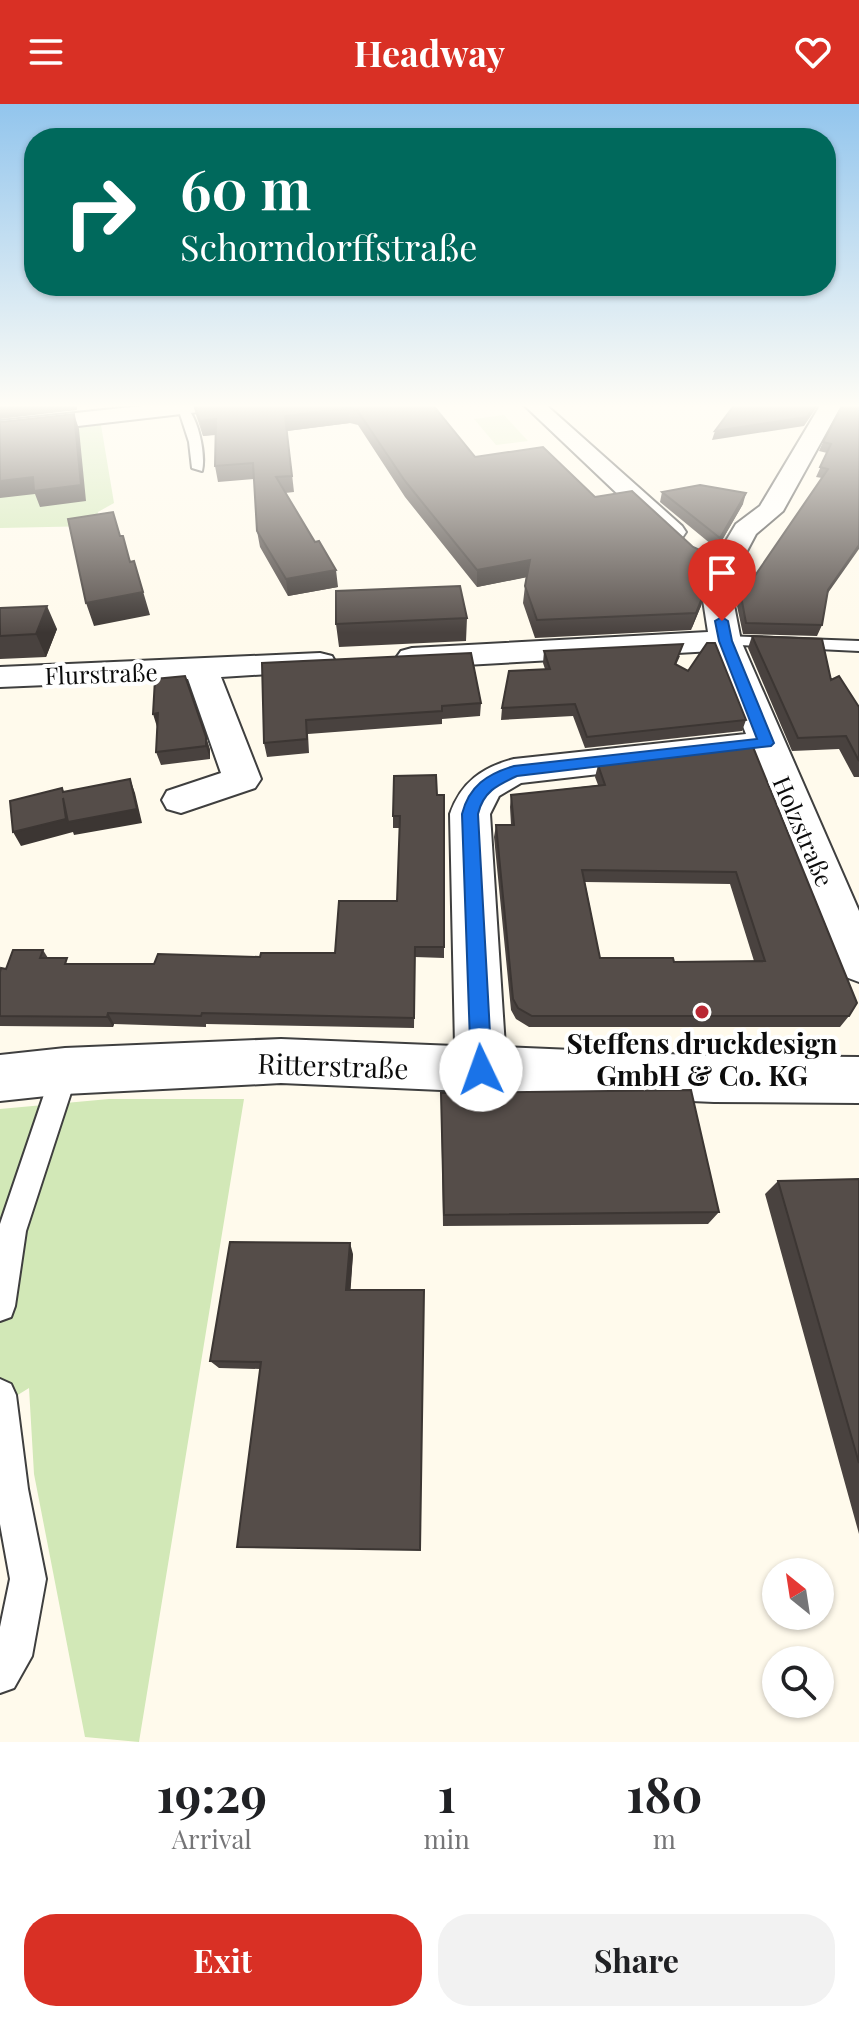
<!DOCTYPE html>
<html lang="en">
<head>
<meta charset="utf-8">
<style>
  :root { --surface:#fff; --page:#f2f2f2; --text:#202124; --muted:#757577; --accent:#d93025 }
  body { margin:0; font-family:"Playfair Display",serif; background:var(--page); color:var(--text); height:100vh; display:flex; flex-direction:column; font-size:30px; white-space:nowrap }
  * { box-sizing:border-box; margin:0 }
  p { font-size:26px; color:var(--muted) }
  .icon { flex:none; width:44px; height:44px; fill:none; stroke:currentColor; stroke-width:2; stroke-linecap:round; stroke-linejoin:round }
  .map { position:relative; height:1638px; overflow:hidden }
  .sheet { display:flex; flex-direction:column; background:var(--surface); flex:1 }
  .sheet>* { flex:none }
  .guide { position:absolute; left:24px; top:24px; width:812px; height:168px; border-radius:32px; box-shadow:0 2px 6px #0004; background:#00695c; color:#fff; overflow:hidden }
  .needle { width:52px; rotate:330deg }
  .controls { position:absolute; left:762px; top:1454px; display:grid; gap:16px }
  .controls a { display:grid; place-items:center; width:72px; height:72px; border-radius:50%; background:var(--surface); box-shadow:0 2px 6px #0004; font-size:40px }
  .pin { position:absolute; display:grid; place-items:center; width:68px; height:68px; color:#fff; margin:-82px -34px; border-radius:50% 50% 50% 0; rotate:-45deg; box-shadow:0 0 8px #0007 }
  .pin .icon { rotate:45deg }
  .me { position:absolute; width:88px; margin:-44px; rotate:357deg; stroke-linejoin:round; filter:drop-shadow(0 0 6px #0008) }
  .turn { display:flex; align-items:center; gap:28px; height:168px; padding:0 24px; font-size:36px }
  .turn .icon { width:104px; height:104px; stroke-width:2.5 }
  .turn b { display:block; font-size:56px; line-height:68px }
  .eta { display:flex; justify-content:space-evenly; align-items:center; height:136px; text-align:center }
  .eta b { font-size:48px; font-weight:700; line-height:56px }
  .button { display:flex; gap:16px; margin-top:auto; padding:16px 24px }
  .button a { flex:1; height:92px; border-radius:32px; background:var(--accent); color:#fff; font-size:32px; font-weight:700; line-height:92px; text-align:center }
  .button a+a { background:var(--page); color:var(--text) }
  header { display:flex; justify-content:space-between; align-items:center; height:104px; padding:0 24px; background:var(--accent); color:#fff; font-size:36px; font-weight:700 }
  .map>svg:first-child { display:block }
  .green { fill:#d2e8b7 }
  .pitch { fill:#e3efc8 }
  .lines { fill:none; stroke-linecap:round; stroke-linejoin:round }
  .service-casing { stroke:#3f3f3f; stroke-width:4 }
  .minor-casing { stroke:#3f3f3f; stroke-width:4 }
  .service { fill:#fff; fill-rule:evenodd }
  .minor { fill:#fff; fill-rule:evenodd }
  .wall { fill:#49423f; fill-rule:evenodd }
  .shaded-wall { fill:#3c3633 }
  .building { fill:#554d49; stroke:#3c3633; stroke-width:2; fill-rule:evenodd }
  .route { fill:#1a73e8; stroke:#114b97; stroke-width:2 }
  .poi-dot { fill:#b92833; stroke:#fff; stroke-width:3 }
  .labels { text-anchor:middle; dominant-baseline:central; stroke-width:8; stroke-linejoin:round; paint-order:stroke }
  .far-street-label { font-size:24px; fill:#0c0c0c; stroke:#fff }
  .poi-label { font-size:28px; font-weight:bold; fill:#0c0c0c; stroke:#fff }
  .street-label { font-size:28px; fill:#0c0c0c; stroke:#fff }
</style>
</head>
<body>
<header><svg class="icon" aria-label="menu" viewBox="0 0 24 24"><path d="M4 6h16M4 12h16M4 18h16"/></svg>Headway<svg class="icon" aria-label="heart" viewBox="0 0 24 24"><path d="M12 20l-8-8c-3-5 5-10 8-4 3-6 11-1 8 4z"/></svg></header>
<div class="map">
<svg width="859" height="1638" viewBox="0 0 859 1638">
  <rect width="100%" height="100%" fill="#fffaec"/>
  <!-- green -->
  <path class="green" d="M100,315L114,399L98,408L96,422L0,424V327Z
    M109,995H244L139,1638L85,1633L34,1370L29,1284L0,1302V1005Z"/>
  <!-- pitch -->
  <path class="pitch" d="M504,311L528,337L496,341L474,315Z"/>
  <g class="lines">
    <defs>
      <path id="service" d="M183,301C198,309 206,351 202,367L192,364L189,338L178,304Z
        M725,532L859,537V547L719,540L717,537Z
        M65,956L74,959L78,967L26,1127L15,1202L11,1213L0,1217V1120L52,967L56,959Z
        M0,1275L11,1280L16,1291L28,1385L46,1475L32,1552L14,1584L0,1589V1523L10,1475L0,1420Z"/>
      <path id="minor" d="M160,300H227L216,306L0,331V317Z
        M523,300H545L682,422L686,428L682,434H664Z
        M821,300H842L783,407L756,430L739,462L733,496L741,537L859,807V878L843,872L836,859L755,652L521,679L499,692L490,710L505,943L714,952L859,953V999L714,998L281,979L65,990L0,997V951L65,944L281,935L455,942L450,710C461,678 483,663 514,655L746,630L713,547L412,564L401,561L396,554L401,547L412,544L708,528L703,496L711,462L736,420L760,402Z
        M320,549L332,552L336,559L332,566L221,573L261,675L255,684L181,709L167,705L162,696L167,687L221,669L188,575L0,583V563Z"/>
    </defs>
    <!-- service casing -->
    <use href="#service" class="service-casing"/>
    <!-- minor casing -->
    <use href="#minor" class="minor-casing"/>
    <!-- service -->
    <use href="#service" class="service"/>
    <!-- minor -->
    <use href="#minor" class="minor"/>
  </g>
  <!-- wall -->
  <path class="wall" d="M193,300H432L475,353L595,393L706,484L701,502L691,526L535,534L523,499L526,473L477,483L405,393L358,321L350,319L287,327L294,388L285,389L338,483L288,492L260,443L257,427L254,375L218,378L215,362L216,331L203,332L196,311Z
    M843,300L827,491L822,521L817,532L743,530L737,502L741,492L822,374L816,373L827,349L819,347L823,338Z
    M662,388L743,400L717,445L660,398Z
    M0,504L57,525L46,553L0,555Z
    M467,514L466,537L339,543L336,520Z
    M752,532L831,576L859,603V673H854L839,645L792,647L748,544Z
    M544,547L680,552L676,561L746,616L742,627L585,644L573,612L501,616L502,604L545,565L543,559Z
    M262,559L481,599L480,612L442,615V620L308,630L309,649L267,653L264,639Z
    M157,623L206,633L210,646V655L161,661L156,648Z
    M753,643L849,912L840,923H529L516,915L511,906L494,733L496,721H511L510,703L511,691L598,681L595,673L598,661ZM585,778L730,780L754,857L674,858L600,854Z
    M437,691H444V854L415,853L414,924L206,920V923L114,920L113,923L0,922V868L43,846L48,854L71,860H154L335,849L397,797L400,724H393V712Z
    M441,989L719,1108L708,1120L443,1122Z
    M859,1075V1430L765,1090L778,1077Z
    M353,1150L350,1186L260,1265L219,1264L210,1257Z"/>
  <!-- shaded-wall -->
  <path class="shaded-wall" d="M0,300H77V306L0,315Z
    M816,300H819L804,322L712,336L715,327Z
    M349,304L350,319L287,327L294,388L285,312Z
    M74,310L79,325L86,397L40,403L35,390L0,394V377Z
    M216,315L219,330L203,332L200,317Z
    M746,389L743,400L717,445L720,434Z
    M859,441V445L823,496L828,486Z
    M530,456L528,473L477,483V466Z
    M134,457L150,511L94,522L86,499Z
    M336,466L338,483L288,492L286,475Z
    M706,484L701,502L691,526L696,509Z
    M47,502L57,525L46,553L36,530Z
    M158,609L157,623L153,610Z
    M206,633L210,646V655L206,642Z
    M130,675L135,689L142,719L74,731L73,728L21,742L13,728Z
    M108,909L114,920L113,923L107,913Z
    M350,1139L353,1150L350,1195L346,1186Z"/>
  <!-- building -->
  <path class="building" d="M194,300H432L475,353L543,343L595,393L632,387L693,443L711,451L706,484L696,509L537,516L525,482L530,456L477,466L405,377L357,306L349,304L285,312L292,372L276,373L315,438L319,437L336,466L286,475L257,427L253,359L215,362L216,315L200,317Z
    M735,300H816L807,313L715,327Z
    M843,300H859V441L828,486L822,521L746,519L741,492L828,365L820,363L831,340L823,338Z
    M74,310L81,381L34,387L33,373L0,377V318Z
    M700,381L746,389L720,434L662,388Z
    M113,408L120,432H123L130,458L134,457L143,488L86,499L68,415Z
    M460,482L467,514L336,520V487Z
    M47,502L36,530L0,532V504Z
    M752,532L822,535L831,576L839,572L859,603V657L846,632L798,634Z
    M707,539H715L746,616L587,633L575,600L502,604L509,567L550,565L544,547L683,540L675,560L688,567Z
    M471,549L481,599L442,602V607L306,616L307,635L264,639L262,559Z
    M185,572L206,633V642L156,648L158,609L153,610L155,575Z
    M753,643L857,899L849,912H532L518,904L513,895L496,721H514L511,691L605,681L598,661ZM582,766L736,768L765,857L674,858L673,854H600Z
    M436,671L437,691H444V843H415L414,914L202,909L201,912L108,909L107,913L0,912V868L1,864L6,865L13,846H43L40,854H67L65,860H154L158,850L260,853L261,849H335L339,797H397L400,712H393L394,672Z
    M130,675L137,705L68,718L63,694L66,715L13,728L10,697L62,684L63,688Z
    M691,986L719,1108L444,1111L441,989Z
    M859,1075V1359L778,1077Z
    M230,1138L350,1139L346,1186H424L420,1446L237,1443L261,1258L210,1257Z"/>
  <!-- sky -->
  <linearGradient id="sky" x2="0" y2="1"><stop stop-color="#92c5ed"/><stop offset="0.57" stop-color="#fffdf6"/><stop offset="1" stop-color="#fffdf6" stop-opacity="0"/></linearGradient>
  <rect width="859" height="529" fill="url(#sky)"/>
  <!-- route -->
  <path class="route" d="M722,513L728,517L732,537L774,639L771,642L517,672C497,681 483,688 478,710L492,966L489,973L481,975L474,973L471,966L462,710C469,682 487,670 514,662L757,635L719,537L715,517Z"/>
  <!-- markers -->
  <circle class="poi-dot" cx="702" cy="908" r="8"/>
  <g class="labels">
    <!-- far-street labels -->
    <g class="far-street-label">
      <text transform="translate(101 569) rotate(-2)">Flurstraße</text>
      <text transform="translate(804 727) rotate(67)">Holzstraße</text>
    </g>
    <!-- poi labels -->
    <g class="poi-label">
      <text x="702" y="938">Steffens druckdesign<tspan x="702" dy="32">GmbH &amp; Co. KG</tspan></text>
    </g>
    <!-- street labels -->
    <g class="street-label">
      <text transform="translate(333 961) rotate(2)">Ritterstraße</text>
    </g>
  </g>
</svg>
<div class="controls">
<a><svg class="needle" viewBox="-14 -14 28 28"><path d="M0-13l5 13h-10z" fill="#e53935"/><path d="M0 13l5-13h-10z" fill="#757577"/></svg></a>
<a><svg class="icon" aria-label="search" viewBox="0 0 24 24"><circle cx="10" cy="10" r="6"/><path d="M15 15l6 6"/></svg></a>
</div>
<div class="pin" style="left:722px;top:517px;background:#d93025"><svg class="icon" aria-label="arrive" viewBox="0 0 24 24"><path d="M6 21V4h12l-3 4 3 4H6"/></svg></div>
<svg class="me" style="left:481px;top:966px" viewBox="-20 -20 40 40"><circle r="19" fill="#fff"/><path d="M0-13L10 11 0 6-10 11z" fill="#1a73e8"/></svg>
<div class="guide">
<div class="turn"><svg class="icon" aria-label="right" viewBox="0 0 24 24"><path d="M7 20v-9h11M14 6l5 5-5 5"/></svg><div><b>60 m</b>Schorndorffstraße</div></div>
</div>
</div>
<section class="sheet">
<div class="eta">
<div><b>19:29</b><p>Arrival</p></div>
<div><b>1</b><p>min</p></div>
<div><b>180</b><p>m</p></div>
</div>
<div class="button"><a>Exit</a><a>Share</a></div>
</section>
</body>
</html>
